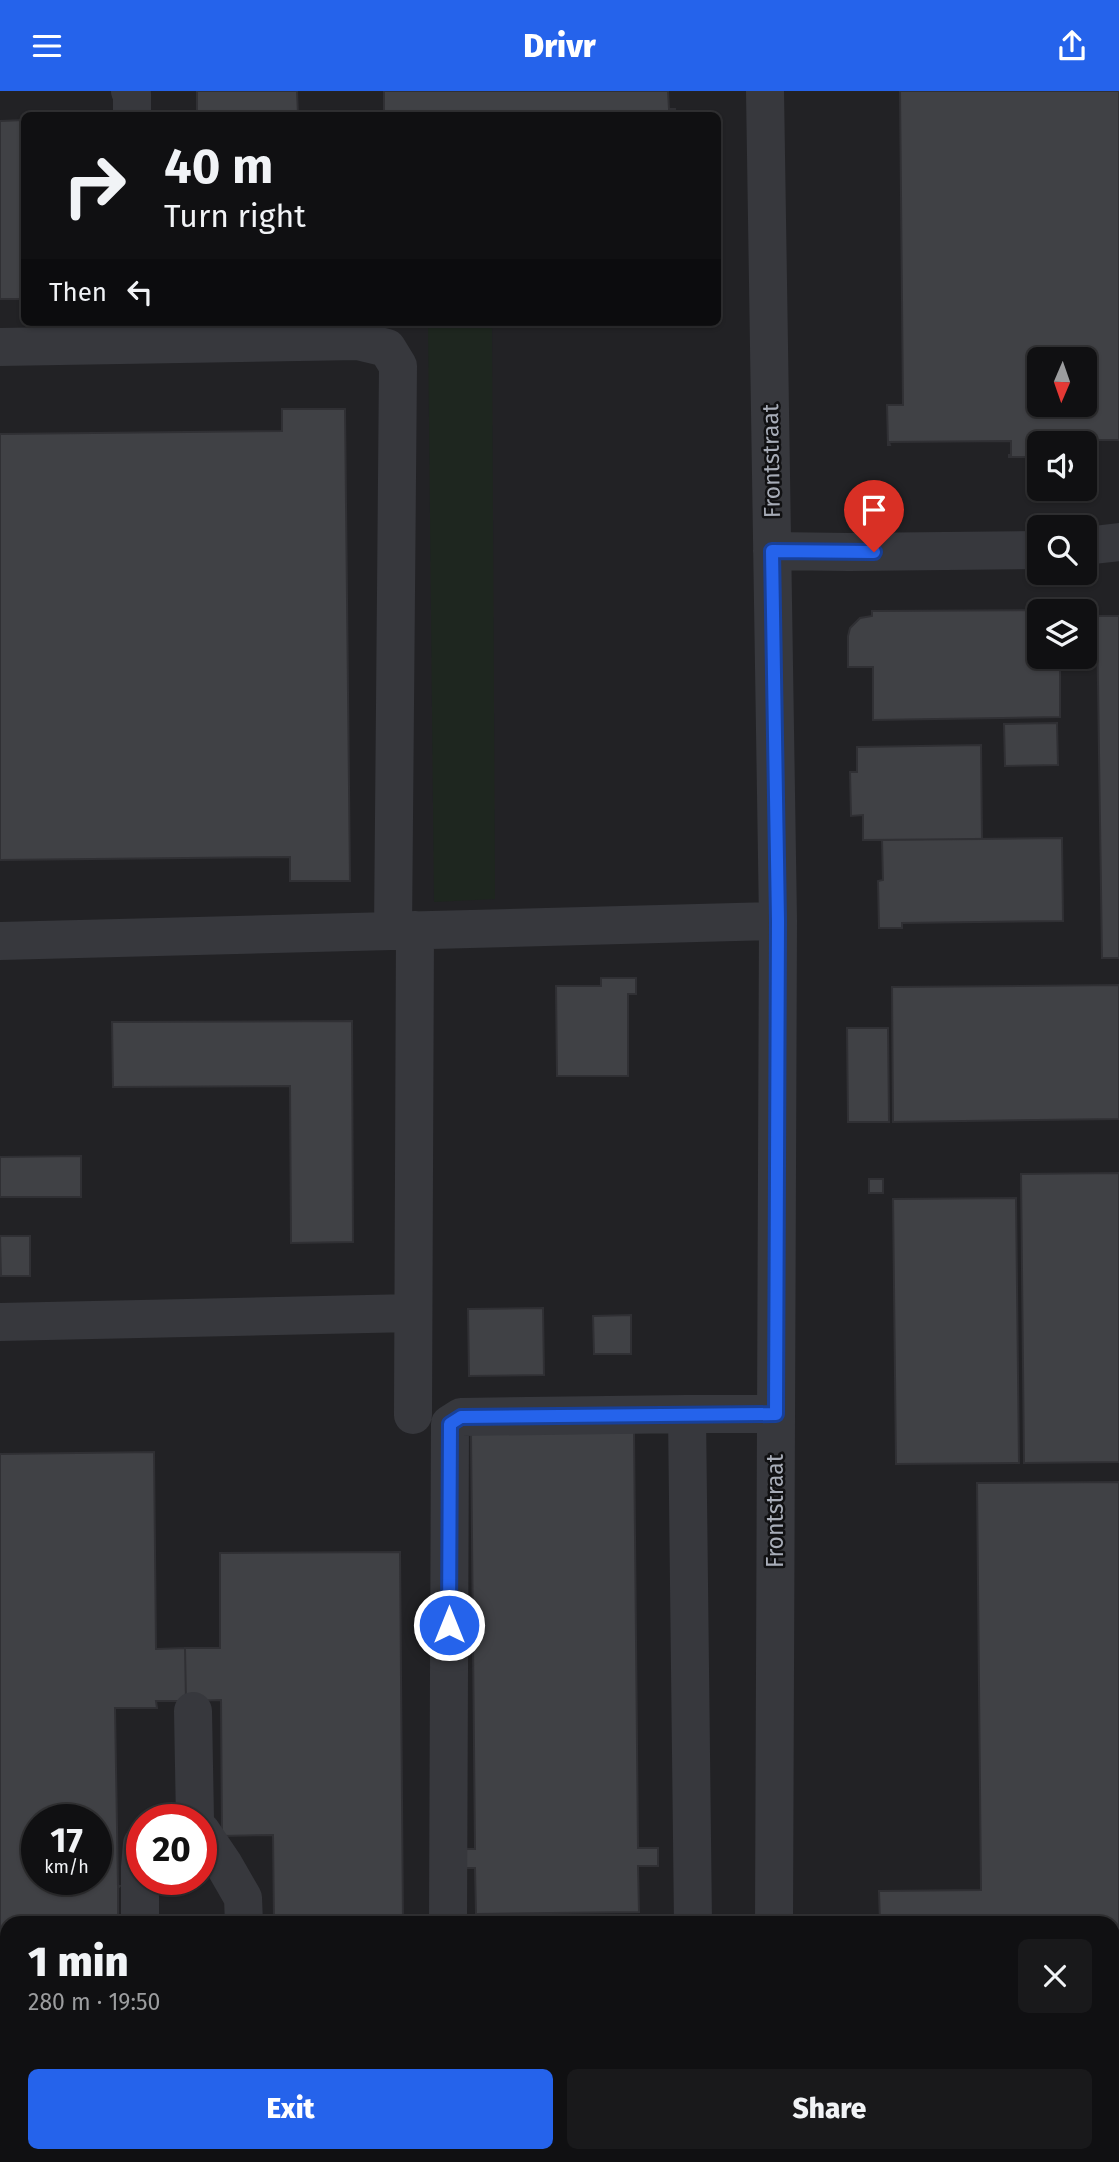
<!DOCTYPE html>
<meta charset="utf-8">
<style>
body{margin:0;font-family:"Fira Sans",sans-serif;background:#19191b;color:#f1f3f6;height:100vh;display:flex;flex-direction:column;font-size:26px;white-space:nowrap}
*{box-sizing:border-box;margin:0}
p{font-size:23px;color:#9c9d9f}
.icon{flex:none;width:38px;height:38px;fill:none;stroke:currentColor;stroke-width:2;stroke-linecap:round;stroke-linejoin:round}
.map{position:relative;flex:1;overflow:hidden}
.details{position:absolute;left:0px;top:1825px;width:1120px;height:247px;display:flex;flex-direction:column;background:#101012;border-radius:21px 21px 0 0;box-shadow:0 2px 5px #0004,0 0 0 2px #303032}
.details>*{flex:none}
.guide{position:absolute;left:21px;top:21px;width:700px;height:214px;border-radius:10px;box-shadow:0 2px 5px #0004,0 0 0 2px #303032;background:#101012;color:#f1f3f6;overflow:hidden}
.needle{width:46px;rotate:182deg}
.controls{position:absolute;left:1027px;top:256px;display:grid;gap:14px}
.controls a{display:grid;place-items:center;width:70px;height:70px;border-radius:10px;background:#101012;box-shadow:0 2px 5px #0004,0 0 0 2px #303032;font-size:35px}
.speed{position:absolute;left:21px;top:1713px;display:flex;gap:14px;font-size:35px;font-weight:700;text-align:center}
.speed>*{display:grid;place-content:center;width:91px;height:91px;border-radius:50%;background:#101012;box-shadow:0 2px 5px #0004,0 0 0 2px #303032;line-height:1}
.speed small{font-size:18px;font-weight:400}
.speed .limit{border:10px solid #d22;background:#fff;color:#111}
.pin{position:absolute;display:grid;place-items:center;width:60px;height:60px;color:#fff;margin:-72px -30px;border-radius:50% 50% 50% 0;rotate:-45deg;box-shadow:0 0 7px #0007}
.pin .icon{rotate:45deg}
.me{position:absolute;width:77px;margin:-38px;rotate:0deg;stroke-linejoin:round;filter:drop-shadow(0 0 5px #0008)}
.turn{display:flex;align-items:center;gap:24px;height:147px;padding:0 28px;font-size:32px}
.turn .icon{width:91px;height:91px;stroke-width:2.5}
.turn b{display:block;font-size:49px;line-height:60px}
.then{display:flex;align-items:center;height:66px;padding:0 28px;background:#0003;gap:14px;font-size:26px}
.round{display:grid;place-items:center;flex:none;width:74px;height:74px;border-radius:10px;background:#19191b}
.headline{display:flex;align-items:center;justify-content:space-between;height:119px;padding:0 28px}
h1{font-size:42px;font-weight:800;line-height:52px}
.action{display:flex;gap:14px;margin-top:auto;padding:14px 28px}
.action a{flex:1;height:80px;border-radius:10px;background:#2563eb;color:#fff;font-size:28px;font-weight:800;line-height:80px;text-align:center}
.action a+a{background:#19191b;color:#f1f3f6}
header{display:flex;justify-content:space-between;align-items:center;height:91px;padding:0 28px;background:#2563eb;color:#fff;font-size:32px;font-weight:800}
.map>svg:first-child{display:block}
.built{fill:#222225;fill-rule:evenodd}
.green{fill:#1e261f}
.building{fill:#404145;stroke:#303034;stroke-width:2;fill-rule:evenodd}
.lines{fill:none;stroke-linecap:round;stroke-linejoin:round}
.minor{stroke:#37383d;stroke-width:38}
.route-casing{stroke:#184099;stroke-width:18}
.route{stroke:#2563eb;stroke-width:12}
.labels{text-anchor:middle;stroke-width:5;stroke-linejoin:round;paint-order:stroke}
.street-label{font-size:23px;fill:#a8adb8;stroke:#111113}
</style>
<header><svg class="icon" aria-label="menu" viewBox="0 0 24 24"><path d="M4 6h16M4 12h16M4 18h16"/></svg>Drivr<svg class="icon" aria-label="share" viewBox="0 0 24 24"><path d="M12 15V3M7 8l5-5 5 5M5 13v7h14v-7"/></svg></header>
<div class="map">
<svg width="1119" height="2071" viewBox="0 0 1119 2071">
<rect width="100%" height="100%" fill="#161618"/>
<path class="built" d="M0,0H1119V2071H0ZM24,24H718V231H24ZM1040,268H1085V313H1040ZM1040,352H1085V397H1040ZM1040,436H1085V481H1040ZM1040,520H1085V565H1040ZM37,1729H96V1788H37ZM142,1729H201V1788H142ZM7,1832H1113V2065H7Z"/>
<path class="green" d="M428,231H492L495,808L434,811Z"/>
<path class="building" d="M197,0H297L298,24H197Z
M384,0H668L669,18H675V24H384Z
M900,0H1119V349H1059V352H1040V366H1009V364H1011V350L889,351L890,354H888L887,314H903ZM1040,268H1085V313H1040Z
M24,29V208H0V30Z
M282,318H345L350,790H290V766L0,769V343L282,340Z
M1059,519L1040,520V565H1060V626L873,629V576H848V545L850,537L860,527L872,525V520Z
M1097,525H1119V867H1102Z
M1057,632L1058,674L1005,675L1004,633Z
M981,654L982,748L863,749V724L851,725L850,681H857V656Z
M1062,747L1063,830L902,832V837H879L878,790L883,789L882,749Z
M601,887H636V903H628V985H557L556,895H601Z
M1119,894V1028L893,1031L892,896Z
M352,930L353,1151L291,1152L290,995L113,996L112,931Z
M847,937H888L889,1031H848Z
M81,1065V1106H0V1066Z
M1119,1082V1371L1024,1372L1021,1083Z
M869,1088H883V1102H869Z
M1016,1107L1019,1372L896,1373L893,1108Z
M0,1145H30V1185H1Z
M543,1217L544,1284L469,1285L468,1218Z
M631,1224V1263H594L593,1225Z
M634,1341L638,1757H658V1775H638L639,1821L476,1823L475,1777H456V1758H475L471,1343Z
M154,1361L156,1558L185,1557L186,1610H156L157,1617H115L118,1795H120L118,1797V1832H7V1925H0V1363ZM37,1729H96V1788H37Z
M1119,1391V1883H1113V1832H880L879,1800L981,1799L977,1392Z
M400,1461L403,1832H274L273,1744L222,1745L221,1609L186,1610L185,1557H220V1462Z"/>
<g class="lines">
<path class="minor" d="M130,0L132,3V24
M765,0L778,830L774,1832
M0,256L358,250L387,257L398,275L393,840
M1085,455L1119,451
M772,460L849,461L1040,459
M0,850L778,830
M0,1231L413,1222
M413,1324L415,839
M193,1620L195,1729
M201,1740L224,1774L243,1807L244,1832
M140,1832V1776L142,1753
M448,1832L450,1333L461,1326L687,1323
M693,1832L687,1323H776
M1113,1987L1119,1986
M0,2001H7
M1113,2060H1119
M771,2065L772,2071
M0,2067L240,2065"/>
</g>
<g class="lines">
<g class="route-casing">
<path id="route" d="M449,1534L450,1333L461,1326L776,1323L778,830L772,460L874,461"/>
</g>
<use href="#route" class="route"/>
</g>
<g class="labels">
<g class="street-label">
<text transform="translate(771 370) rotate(-91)" y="8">Frontstraat</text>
<text transform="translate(775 1420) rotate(-90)" y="8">Frontstraat</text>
</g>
</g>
</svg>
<div class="controls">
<a><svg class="needle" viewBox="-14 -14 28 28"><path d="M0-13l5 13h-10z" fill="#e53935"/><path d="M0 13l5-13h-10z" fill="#9c9d9f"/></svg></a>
<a><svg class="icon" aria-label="sound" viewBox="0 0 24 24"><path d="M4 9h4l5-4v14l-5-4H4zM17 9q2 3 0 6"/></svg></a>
<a><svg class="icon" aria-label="search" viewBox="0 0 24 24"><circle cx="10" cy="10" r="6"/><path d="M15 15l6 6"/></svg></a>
<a><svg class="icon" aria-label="layers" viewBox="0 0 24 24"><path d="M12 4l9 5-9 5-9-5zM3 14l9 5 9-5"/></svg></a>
</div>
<div class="speed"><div>17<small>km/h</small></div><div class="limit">20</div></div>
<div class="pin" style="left:874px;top:461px;background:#d93025"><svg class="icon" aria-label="arrive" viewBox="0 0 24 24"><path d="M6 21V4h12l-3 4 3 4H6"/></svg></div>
<svg class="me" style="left:449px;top:1534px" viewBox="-20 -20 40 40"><circle r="17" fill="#2563eb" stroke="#fff" stroke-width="3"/><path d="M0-11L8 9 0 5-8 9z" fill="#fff"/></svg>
<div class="guide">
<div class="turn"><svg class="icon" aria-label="right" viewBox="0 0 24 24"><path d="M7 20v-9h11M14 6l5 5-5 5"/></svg><div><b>40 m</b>Turn right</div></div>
<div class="then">Then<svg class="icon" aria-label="left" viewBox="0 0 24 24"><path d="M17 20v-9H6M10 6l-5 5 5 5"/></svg></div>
</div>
<section class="details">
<div class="headline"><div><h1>1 min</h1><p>280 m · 19:50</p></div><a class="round"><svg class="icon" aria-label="close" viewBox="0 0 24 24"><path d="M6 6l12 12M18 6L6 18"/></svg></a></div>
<div class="action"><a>Exit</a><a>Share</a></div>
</section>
</div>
